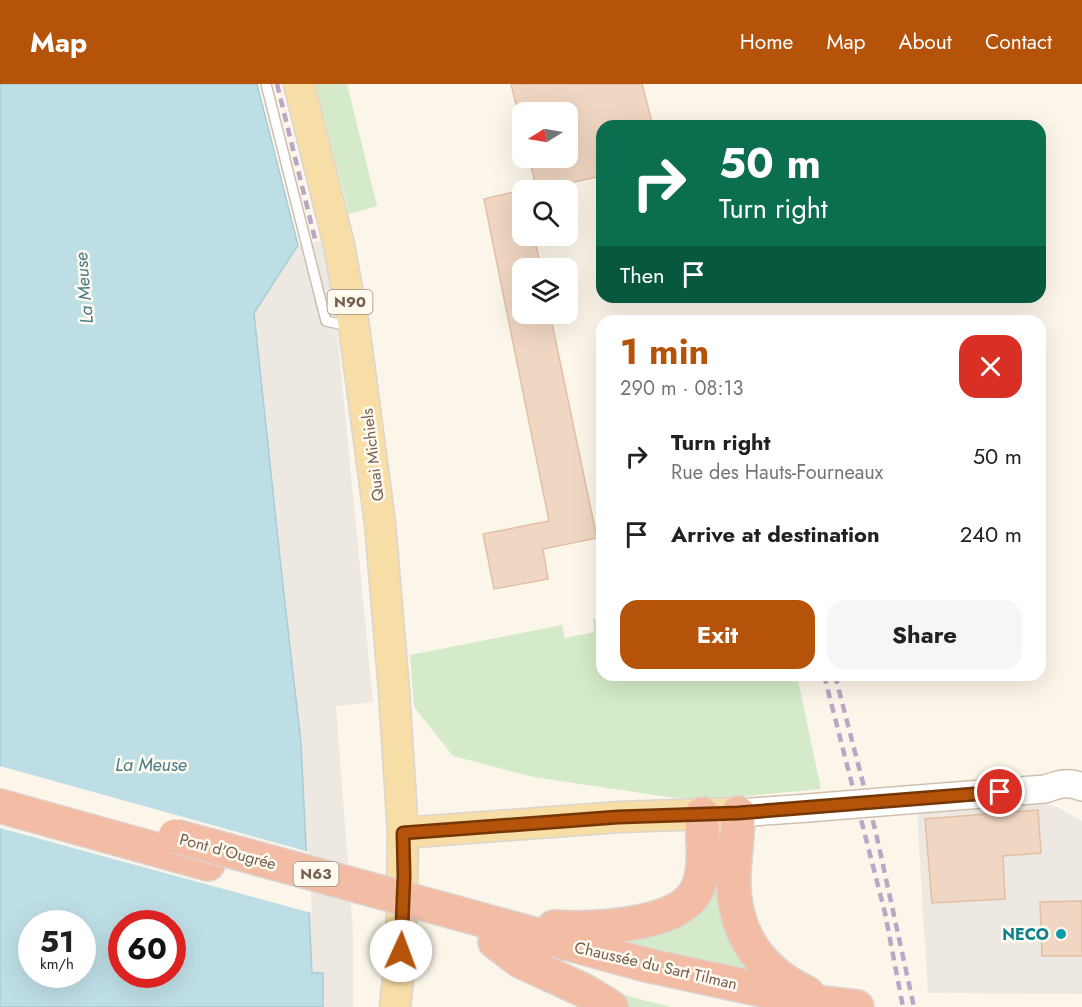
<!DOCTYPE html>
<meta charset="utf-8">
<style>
body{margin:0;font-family:Jost,sans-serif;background:#f6f6f6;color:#202124;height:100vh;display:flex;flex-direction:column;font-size:22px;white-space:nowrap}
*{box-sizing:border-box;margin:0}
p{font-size:20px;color:#757577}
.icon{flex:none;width:33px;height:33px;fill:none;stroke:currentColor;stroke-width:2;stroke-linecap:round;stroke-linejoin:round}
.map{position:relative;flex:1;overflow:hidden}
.sheet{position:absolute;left:596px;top:231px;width:450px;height:366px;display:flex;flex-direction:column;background:#fff;border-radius:18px;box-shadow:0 6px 24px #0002}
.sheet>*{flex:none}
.banner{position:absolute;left:596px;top:36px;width:450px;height:183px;border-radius:18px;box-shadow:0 6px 24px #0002;background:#0b6e4f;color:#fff;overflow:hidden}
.needle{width:39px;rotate:259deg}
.controls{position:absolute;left:512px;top:18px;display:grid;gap:12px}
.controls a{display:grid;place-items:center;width:66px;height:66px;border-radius:12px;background:#fff;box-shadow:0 6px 24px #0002;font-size:30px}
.speed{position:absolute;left:18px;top:826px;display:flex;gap:12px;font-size:30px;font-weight:700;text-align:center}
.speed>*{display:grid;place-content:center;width:78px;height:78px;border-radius:50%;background:#fff;box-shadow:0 6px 24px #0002;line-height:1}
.speed small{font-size:15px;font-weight:400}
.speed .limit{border:9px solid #d22;background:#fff;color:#111}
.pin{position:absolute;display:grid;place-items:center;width:51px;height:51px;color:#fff;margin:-26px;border:3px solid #fff;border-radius:50%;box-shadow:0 2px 6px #0007}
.me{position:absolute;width:66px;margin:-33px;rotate:2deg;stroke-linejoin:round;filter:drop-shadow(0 0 4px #0008)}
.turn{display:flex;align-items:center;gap:21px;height:126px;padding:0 24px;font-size:27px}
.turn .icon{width:78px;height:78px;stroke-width:2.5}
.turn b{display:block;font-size:42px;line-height:51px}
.then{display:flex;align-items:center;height:57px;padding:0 24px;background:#0003;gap:12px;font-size:22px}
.round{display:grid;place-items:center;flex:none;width:63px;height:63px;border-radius:18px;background:#f6f6f6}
.headline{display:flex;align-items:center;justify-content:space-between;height:102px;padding:0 24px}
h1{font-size:36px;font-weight:700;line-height:45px;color:#b45309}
.primary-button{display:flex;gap:12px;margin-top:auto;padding:12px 24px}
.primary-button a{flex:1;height:69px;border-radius:18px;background:#b45309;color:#fff;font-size:24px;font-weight:700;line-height:69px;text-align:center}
.primary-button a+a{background:#f6f6f6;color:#202124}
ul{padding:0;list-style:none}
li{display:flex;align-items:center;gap:18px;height:78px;padding:0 24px}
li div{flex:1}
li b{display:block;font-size:22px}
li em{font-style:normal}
header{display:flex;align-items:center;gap:36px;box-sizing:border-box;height:84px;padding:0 30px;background:#b45309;color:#fff}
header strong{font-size:28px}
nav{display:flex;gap:33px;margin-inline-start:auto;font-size:21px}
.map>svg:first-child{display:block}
.industrial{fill:#ede8e2}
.green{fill:#d4eac8}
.water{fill:#bedee5;stroke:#a5cdd7;stroke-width:1.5;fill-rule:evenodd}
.pier{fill:#fcf6ea}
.building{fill:#f0d7c3;stroke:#e2bfa3;stroke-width:1.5}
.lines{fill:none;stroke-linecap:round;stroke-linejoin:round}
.lane-casing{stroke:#cebeb0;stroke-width:12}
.secondary-casing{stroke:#d0bfad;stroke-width:30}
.primary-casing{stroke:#dbd5d1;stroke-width:33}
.highway-casing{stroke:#dbd5d1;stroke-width:36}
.lane{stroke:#fff;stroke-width:9}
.secondary{stroke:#fff;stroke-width:27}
.primary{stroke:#f7dda6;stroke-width:30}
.highway{stroke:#f3bca4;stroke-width:33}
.rail{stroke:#baa7c6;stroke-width:4.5;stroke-dasharray:9 6;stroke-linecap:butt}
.secondary-bridge-casing{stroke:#d0bfad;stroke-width:30;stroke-linecap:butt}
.highway-bridge-casing{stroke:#dbd5d1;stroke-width:36;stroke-linecap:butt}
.secondary-bridge{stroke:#fff;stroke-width:27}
.highway-bridge{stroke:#f3bca4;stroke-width:33}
.route-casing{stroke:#753606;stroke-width:15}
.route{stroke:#b45309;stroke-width:10}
.culture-dot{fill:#0f9aa8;stroke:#fefaf0;stroke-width:2}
.labels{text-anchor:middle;stroke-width:5;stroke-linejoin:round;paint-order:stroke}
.shield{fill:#fefaf0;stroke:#9f8d7f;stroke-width:1.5}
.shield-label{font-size:15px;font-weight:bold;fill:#765e4e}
.street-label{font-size:16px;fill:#765e4e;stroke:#fefaf0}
.culture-label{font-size:16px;font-weight:bold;fill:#0d838f;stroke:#fefaf0;text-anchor:end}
.water-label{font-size:18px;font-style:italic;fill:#487a88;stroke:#fefaf0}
</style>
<header>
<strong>Map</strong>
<nav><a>Home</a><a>Map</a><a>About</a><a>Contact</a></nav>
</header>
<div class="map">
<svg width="1082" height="923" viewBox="0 0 1082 923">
<rect width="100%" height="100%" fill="#fcf6ea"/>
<path class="industrial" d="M324,156L332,194L373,618L336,622L353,847V923H323V889H312L301,659L282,493L254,229L298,161Z
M1037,718L1057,723L1082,737V910L928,909L917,728Z"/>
<path class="green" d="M316,0H347L377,122L349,130Z
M601,534L602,591H797L821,705L695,717L533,693L453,672L414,623L410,571L562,541L565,554L594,548L593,535Z
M718,753L756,890L685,874L610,854L656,841Z
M612,908L671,923H620Z"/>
<path class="water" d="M0,0H257L298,161L254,229L282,493L301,659L312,889H323V923H0ZM32,840H82V891H32ZM122,840H172V891H122Z"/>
<path class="pier" d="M0,682L309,768L312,829L0,744Z"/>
<path class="building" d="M511,0H642L653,42H602V92L537,106L529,74H567V28H518Z
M522,106V152H534L541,184H522V230H550L597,454L543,465L548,495L494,505L483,450L549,437L484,115Z
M1038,726L1041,769L1003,772L1005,815L932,819L925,735Z
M1082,817V872H1042L1040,818Z"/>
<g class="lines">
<g class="lane-casing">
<path id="lane" d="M266,0L326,237L349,242"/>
</g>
<g class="secondary-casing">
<path id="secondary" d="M906,716L1045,705C1059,700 1068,697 1082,703
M738,729L808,724"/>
</g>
<g class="primary-casing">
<path id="primary" d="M299,0L339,161L354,243L380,439L394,607L403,749L401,867L395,923
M403,749L619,733L738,729"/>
</g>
<g class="highway-casing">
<path id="highway" d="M0,722L208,780
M738,729C738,749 735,769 734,789C731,844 757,886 807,909
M457,829L646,881L823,919L857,923
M554,843C589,845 674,843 695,809C708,788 702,754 702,730
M495,858L520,877L583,906L611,923"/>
</g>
<use href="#lane" class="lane"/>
<use href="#secondary" class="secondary"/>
<use href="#primary" class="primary"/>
<use href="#highway" class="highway"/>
<path class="rail" d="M277,0L315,155
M824,591L885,829L903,923
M835,591L876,749L914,923"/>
<g class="secondary-bridge-casing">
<path id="secondary-bridge" d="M808,724L906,716"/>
</g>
<g class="highway-bridge-casing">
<path id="highway-bridge" d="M175,752L457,829"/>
</g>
<use href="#secondary-bridge" class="secondary-bridge"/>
<use href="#highway-bridge" class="highway-bridge"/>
</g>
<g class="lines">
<g class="route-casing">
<path id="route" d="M401,867L404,792L403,749L618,733L738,729L1000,708"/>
</g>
<use href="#route" class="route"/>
</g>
<circle class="culture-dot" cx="1061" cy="850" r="6"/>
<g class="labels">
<g class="shield">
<rect x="327.5" y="206" width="45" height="24" rx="4.5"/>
<rect x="293.5" y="778" width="45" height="24" rx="4.5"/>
</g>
<g class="shield-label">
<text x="350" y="223">N90</text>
<text x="316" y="795">N63</text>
</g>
<g class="street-label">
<text transform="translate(372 371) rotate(-97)" y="6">Quai Michiels</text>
<text transform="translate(228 767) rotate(15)" y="6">Pont d'Ougrée</text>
<text transform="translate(656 881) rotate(13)" y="6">Chaussée du Sart Tilman</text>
</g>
<g class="culture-label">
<text x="1049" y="856">NECO</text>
</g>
<g class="water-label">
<text transform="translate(84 204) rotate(-95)" y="6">La Meuse</text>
<text x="151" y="687">La Meuse</text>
</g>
</g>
</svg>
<div class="controls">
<a><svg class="needle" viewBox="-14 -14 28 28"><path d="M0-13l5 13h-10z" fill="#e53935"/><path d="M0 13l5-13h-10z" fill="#757577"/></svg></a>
<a><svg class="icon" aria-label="search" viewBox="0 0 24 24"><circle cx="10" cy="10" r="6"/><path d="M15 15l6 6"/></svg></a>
<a><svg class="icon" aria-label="layers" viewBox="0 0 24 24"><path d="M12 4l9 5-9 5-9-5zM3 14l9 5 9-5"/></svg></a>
</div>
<div class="speed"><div>51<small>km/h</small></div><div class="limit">60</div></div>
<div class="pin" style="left:1000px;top:708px;background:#d93025"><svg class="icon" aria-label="arrive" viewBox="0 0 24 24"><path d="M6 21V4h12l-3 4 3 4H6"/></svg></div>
<svg class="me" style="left:401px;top:867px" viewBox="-20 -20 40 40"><circle r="19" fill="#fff"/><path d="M0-13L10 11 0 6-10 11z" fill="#b45309"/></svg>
<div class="banner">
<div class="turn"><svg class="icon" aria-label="right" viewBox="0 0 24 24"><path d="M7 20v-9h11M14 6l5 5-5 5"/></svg><div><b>50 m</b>Turn right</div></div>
<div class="then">Then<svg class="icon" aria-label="arrive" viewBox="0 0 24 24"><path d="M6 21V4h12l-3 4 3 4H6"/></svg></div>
</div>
<section class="sheet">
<div class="headline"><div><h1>1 min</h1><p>290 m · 08:13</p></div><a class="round" style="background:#d93025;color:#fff"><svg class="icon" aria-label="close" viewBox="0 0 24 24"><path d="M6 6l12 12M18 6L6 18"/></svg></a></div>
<ul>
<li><svg class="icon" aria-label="right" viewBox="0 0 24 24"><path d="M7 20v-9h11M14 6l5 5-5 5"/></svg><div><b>Turn right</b><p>Rue des Hauts-Fourneaux</p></div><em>50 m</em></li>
<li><svg class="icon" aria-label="arrive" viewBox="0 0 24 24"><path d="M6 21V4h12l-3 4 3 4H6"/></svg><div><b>Arrive at destination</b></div><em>240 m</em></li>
</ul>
<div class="primary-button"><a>Exit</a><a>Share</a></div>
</section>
</div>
